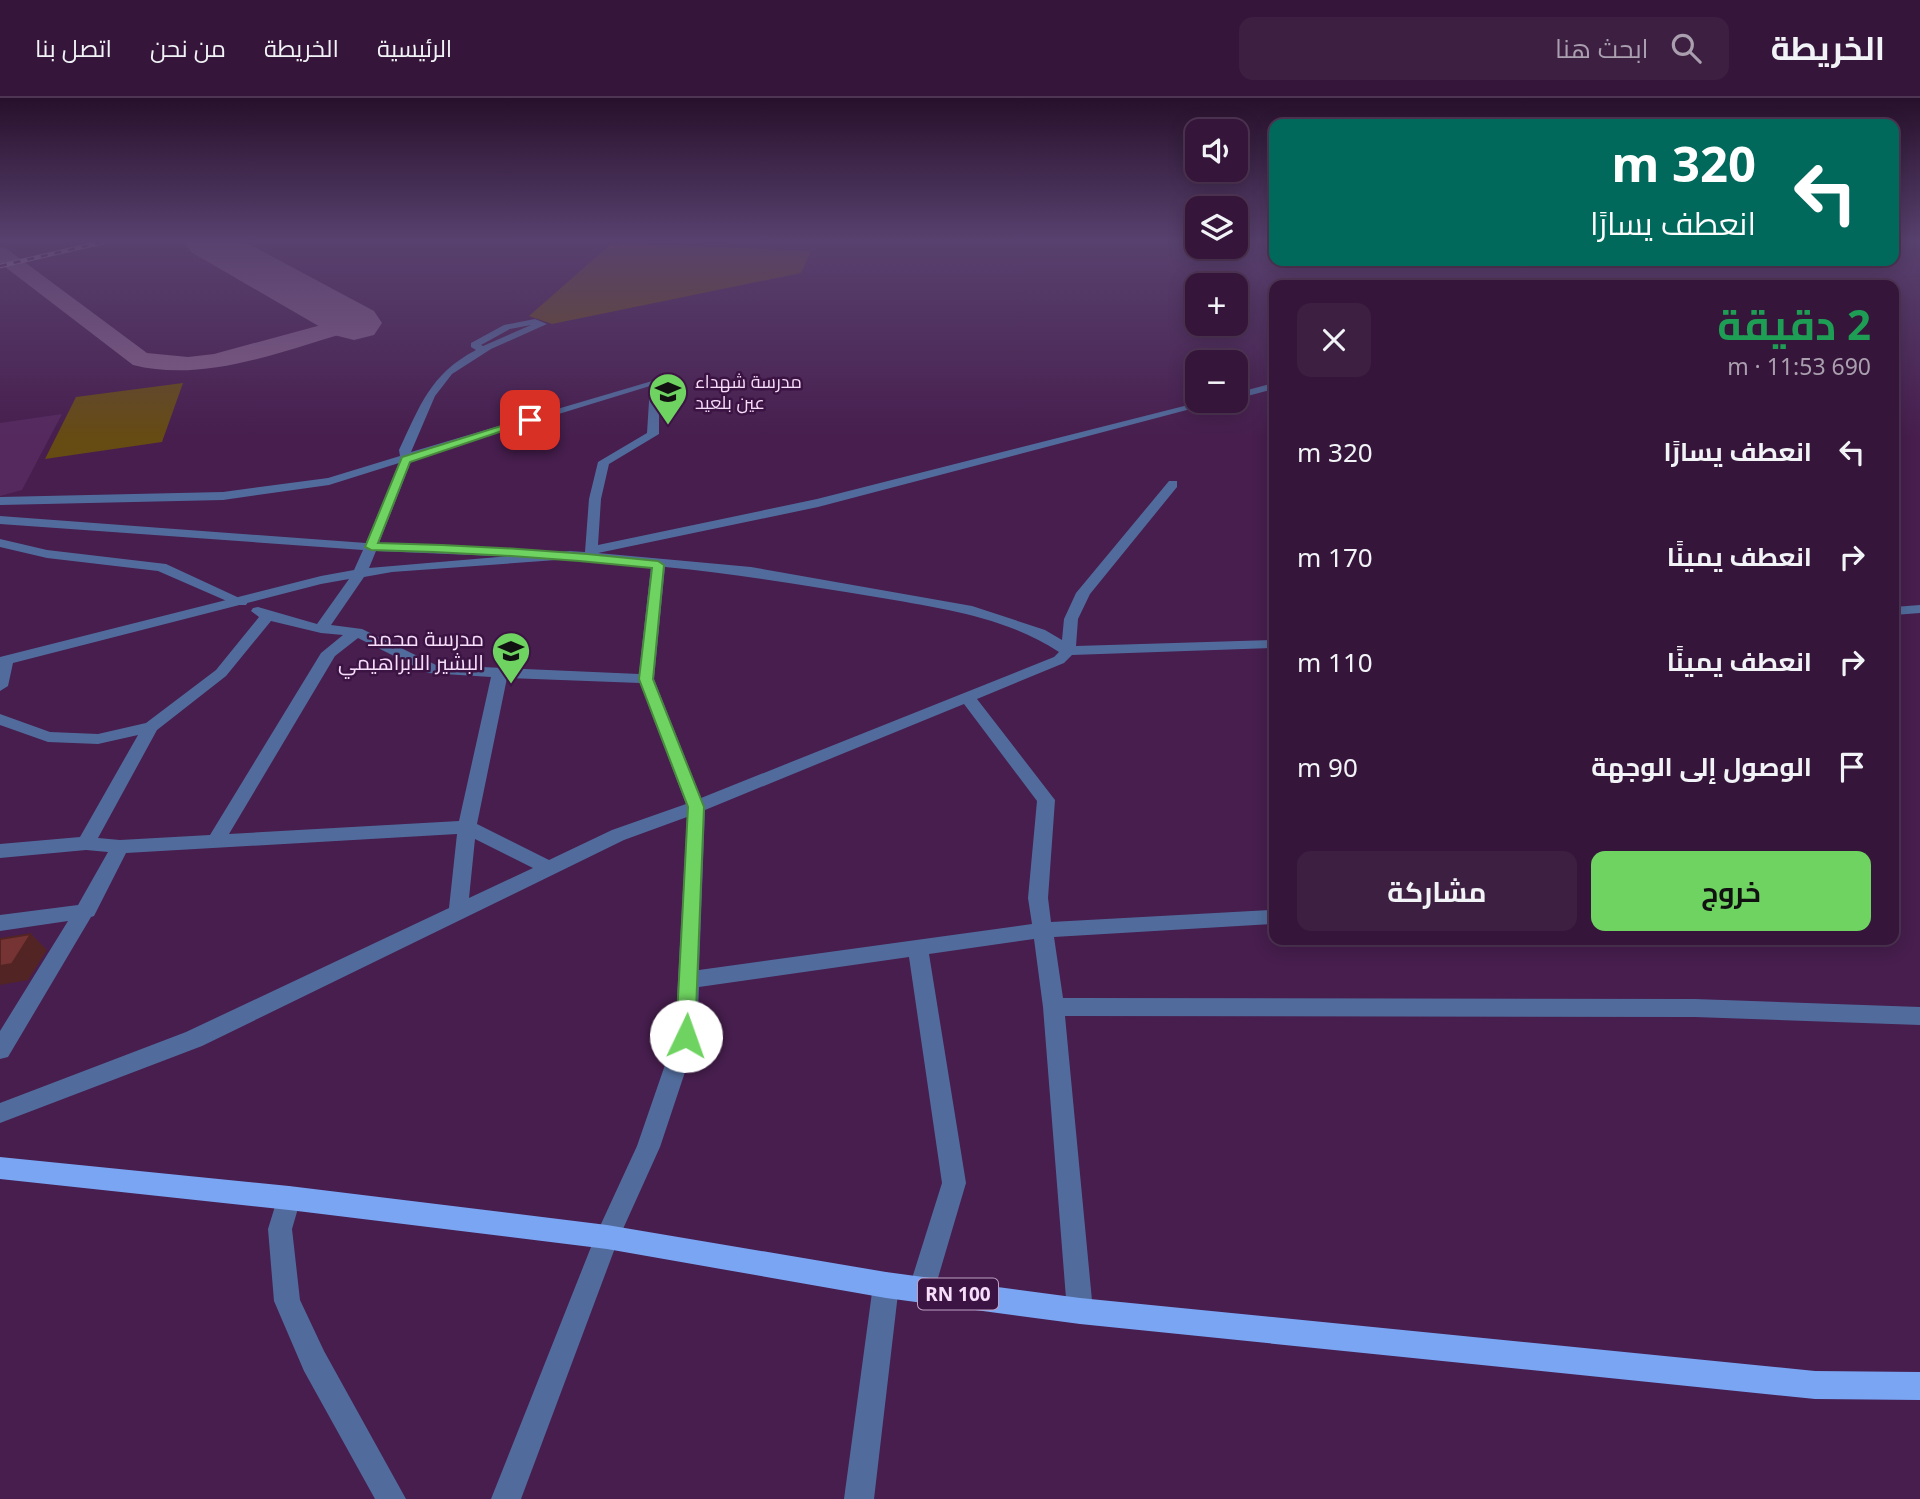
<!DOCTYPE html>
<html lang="ar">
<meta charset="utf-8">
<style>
body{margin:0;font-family:"Noto Sans",Cairo,sans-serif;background:#3d1f42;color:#f1f3f6;direction:rtl;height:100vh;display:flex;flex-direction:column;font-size:26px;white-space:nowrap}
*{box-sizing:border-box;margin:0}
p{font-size:23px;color:#aa9faf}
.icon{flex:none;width:38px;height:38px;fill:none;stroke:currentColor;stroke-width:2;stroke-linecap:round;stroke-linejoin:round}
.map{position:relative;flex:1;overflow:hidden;direction:ltr}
.side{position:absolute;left:1269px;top:182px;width:630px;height:665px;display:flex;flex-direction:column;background:#35163a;border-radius:14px;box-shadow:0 4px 18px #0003,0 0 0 2px #4f3554;direction:rtl}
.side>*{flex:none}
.hud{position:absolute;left:1269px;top:21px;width:630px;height:147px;border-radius:14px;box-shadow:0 4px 18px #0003,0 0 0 2px #4f3554;direction:rtl;background:#00695c;color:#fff;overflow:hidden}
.buttons{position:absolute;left:1185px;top:21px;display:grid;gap:14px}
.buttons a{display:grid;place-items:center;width:63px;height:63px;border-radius:14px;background:#35163a;box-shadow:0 4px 18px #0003,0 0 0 2px #4f3554;font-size:35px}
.pin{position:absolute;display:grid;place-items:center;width:60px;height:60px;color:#fff;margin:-30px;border-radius:14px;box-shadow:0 4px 10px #0006}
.me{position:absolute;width:77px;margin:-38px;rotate:3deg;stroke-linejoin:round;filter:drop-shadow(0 0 5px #0008)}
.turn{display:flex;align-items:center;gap:24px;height:147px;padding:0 28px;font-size:32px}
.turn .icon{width:91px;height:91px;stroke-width:2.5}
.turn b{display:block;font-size:49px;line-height:60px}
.round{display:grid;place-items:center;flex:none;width:74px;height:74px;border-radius:14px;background:#3d1f42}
.head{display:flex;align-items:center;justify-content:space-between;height:119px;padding:0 28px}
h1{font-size:42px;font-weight:700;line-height:52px;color:#1e9e55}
.cta{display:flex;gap:14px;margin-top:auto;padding:14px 28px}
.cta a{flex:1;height:80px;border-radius:14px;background:#6ed360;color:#111;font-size:28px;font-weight:700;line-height:80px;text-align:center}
.cta a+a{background:#3d1f42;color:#f1f3f6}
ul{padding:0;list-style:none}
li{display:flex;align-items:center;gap:21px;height:105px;padding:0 28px}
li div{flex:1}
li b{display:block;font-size:26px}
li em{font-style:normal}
header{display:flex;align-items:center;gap:42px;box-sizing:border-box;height:98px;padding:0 35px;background:#35163a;border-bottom:2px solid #4f3554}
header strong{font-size:33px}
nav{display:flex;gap:38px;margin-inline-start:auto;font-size:24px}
.search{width:490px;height:63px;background:#3d1f42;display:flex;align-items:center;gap:18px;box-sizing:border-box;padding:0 24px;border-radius:14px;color:#aa9faf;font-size:26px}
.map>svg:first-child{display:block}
.built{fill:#55295e}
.green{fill:#664b13}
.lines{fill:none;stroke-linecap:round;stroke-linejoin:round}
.taxiway{fill:#825f88;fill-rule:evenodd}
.runway{fill:#825f88;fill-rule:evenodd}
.minor{fill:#516c9c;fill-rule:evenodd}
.tertiary{fill:#516c9c;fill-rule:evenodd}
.primary{fill:#79a5f3;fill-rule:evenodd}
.rail-casing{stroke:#bea0c3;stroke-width:4.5}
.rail{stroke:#3c1443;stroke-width:2.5;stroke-dasharray:7;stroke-linecap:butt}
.shaded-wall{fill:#532424}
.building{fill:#763334;stroke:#532424;stroke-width:2}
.route{fill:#6ed360;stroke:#48893e;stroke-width:2}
.labels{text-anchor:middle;stroke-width:5;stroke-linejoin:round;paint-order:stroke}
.far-poi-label{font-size:18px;fill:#f6ddfa;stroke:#3c1443;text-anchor:start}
.shield{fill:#3c1443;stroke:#bea1c3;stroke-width:2}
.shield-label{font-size:19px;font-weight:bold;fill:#f6ddfa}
.poi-label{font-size:21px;fill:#f6ddfa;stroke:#3c1443;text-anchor:end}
</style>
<header>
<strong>الخريطة</strong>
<div class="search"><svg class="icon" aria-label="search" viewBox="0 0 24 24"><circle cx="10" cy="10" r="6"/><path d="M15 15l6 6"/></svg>ابحث هنا</div>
<nav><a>الرئيسية</a><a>الخريطة</a><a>من نحن</a><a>اتصل بنا</a></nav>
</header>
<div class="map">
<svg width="1920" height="1401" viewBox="0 0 1920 1401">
<rect width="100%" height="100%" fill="#471e4e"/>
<path class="built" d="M62,316L22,392L0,398V325Z"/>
<path class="green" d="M612,145L811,153L801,175L552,226L529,218Z
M183,285L162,344L45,361L76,299Z"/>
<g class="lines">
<path class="taxiway" d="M0,149L7,151L147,255L188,259L214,256L354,218L362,220L365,225L362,230C290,250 207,286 133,267L0,165Z"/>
<path class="runway" d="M184,144H245L374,213L382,225L374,237L354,242L334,237L191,154Z"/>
<path class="minor" d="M535,221L547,226L491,251L452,276L435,298L411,354L659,281V336L609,366L601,401L598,447L817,401L1204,303H1221L818,409L598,455L751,469L972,508L1045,532L1062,542L1064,521L1076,495L1169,383H1177V389L1090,496L1078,521L1076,548L1274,542V550L1072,557L1064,565L977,601L1055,702L1048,800L1051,824L1270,812L1274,814V826L1054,839L1063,900L1695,901L1920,909V927L1695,919L1065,918L1093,1213L1089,1222L1080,1226L1071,1222L1067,1213L1043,909L1034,841L929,856L966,1085L935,1190L931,1199L922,1203L913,1199L909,1190L942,1085L909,859L699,889L697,938L660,1049L618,1142L521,1401H491L595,1139L637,1048L675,938L687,719L624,742L202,948L0,1025V1005L186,934L449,810L457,736L126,755L94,818L91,819L8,959L0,961V933L68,823L0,833V817L78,807L108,754L86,752L0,760V746L80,739L138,637L98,646L48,644L0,627V616L50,634L98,636L146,625L216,572L259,519L251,513L253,510L258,509L317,526L349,481L321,486L13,565L8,588L0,593V559L321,478L354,472L363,452L0,426V418L366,445L399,365L329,387L223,402L0,407V399L223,394L328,380L400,358L399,352C420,308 430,276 476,252L471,249V245L504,227ZM531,227L483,248L481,247L510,231ZM650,288L647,335L598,364L589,401L585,454L570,453L369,470L376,453L495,458L502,454L495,450L379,445L412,361ZM570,461L651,468L639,576L436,567L362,531L331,527L364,479L392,474ZM665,469C736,476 805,487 876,499C939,510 1004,518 1059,554L1054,559L701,700L654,581ZM271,523L321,535L343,537L321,555L210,737L120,742L98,740L157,632L226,578ZM358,540L428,575L491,579L459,723L229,736L335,558ZM507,580L640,585L686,706L612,732L549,762L477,726ZM964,606L1037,703L1028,800L1032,826L699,872L705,712ZM475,741L533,770L469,800Z
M1274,285V291L1236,301V295Z
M1920,507V515L1894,517V509Z
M289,1088L298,1092L301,1100L292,1131L300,1202L324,1253L406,1401H375L304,1273L274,1203L268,1131L280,1092Z
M886,1174L895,1178L899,1187L874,1401H844L873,1187L877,1178Z"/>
<path class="tertiary" d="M0,441L47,452L166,466L248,504L246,507H236L158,473L47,460L0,449Z"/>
<path class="primary" d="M0,1059L289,1088L607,1127L886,1174L1080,1200L1815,1273L1920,1274V1302L1815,1301L1080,1226L886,1200L607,1151L289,1112L0,1081Z"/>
<g class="rail-casing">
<path id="rail" d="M0,168L103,144"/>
</g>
<use href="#rail" class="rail"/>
</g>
<path class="shaded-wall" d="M31,836L47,852L28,882L0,887V868Z"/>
<path class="building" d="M31,836L12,866L0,868V841Z"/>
<linearGradient id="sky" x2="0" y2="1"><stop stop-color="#27102b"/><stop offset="0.42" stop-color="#58416e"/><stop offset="1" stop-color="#58416e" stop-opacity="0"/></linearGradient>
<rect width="1920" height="340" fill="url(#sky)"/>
<path class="route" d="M527,320L535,322L410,364L378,445C472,447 565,453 658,463L664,467L653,581L704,709L695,938L693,944L686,946L679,944L676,938L688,709L639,581L652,470C558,460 465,454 371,452L365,449L402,359Z"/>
<defs>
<g id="school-pin" transform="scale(2.0125)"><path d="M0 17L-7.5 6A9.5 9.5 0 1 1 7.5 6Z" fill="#6ed360" stroke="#3c1443"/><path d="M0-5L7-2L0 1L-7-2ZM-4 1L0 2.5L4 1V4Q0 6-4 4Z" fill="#111"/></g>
</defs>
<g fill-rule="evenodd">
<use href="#school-pin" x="668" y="294"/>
<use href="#school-pin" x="511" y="553"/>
</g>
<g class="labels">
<g class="far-poi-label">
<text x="695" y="290">مدرسة شهداء<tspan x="695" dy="21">عين بلعيد</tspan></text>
</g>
<rect class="shield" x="918" y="1180.5" width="80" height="31" rx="5"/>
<g class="shield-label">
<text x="958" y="1203">RN 100</text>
</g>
<g class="poi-label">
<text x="484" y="548">مدرسة محمد<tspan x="484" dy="24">البشير الابراهيمي</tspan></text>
</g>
</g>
</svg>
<div class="buttons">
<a><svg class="icon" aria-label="sound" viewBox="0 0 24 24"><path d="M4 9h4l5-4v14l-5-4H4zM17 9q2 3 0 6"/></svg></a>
<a><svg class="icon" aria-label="layers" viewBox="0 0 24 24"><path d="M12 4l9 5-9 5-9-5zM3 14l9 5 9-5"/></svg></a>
<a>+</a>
<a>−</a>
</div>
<div class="pin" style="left:530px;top:322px;background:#d93025"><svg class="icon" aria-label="arrive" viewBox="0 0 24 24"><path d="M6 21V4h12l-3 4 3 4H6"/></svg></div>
<svg class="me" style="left:686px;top:938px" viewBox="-20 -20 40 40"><circle r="19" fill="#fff"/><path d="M0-13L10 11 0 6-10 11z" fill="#6ed360"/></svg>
<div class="hud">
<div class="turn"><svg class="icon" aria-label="left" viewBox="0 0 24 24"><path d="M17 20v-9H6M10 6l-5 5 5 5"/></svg><div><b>320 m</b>انعطف يسارًا</div></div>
</div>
<section class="side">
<div class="head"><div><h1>2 دقيقة</h1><p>690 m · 11:53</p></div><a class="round"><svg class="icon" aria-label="close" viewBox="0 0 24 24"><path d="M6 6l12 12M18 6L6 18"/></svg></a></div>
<ul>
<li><svg class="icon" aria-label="left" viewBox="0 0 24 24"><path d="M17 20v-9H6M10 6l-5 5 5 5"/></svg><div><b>انعطف يسارًا</b></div><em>320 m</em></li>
<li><svg class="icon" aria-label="right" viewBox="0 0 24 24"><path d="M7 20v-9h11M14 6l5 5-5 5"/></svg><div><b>انعطف يمينًا</b></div><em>170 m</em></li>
<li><svg class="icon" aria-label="right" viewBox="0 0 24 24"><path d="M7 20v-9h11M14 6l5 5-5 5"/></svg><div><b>انعطف يمينًا</b></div><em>110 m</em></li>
<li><svg class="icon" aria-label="arrive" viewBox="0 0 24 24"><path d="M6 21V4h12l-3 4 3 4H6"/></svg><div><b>الوصول إلى الوجهة</b></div><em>90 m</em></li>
</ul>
<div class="cta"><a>خروج</a><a>مشاركة</a></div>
</section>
</div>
